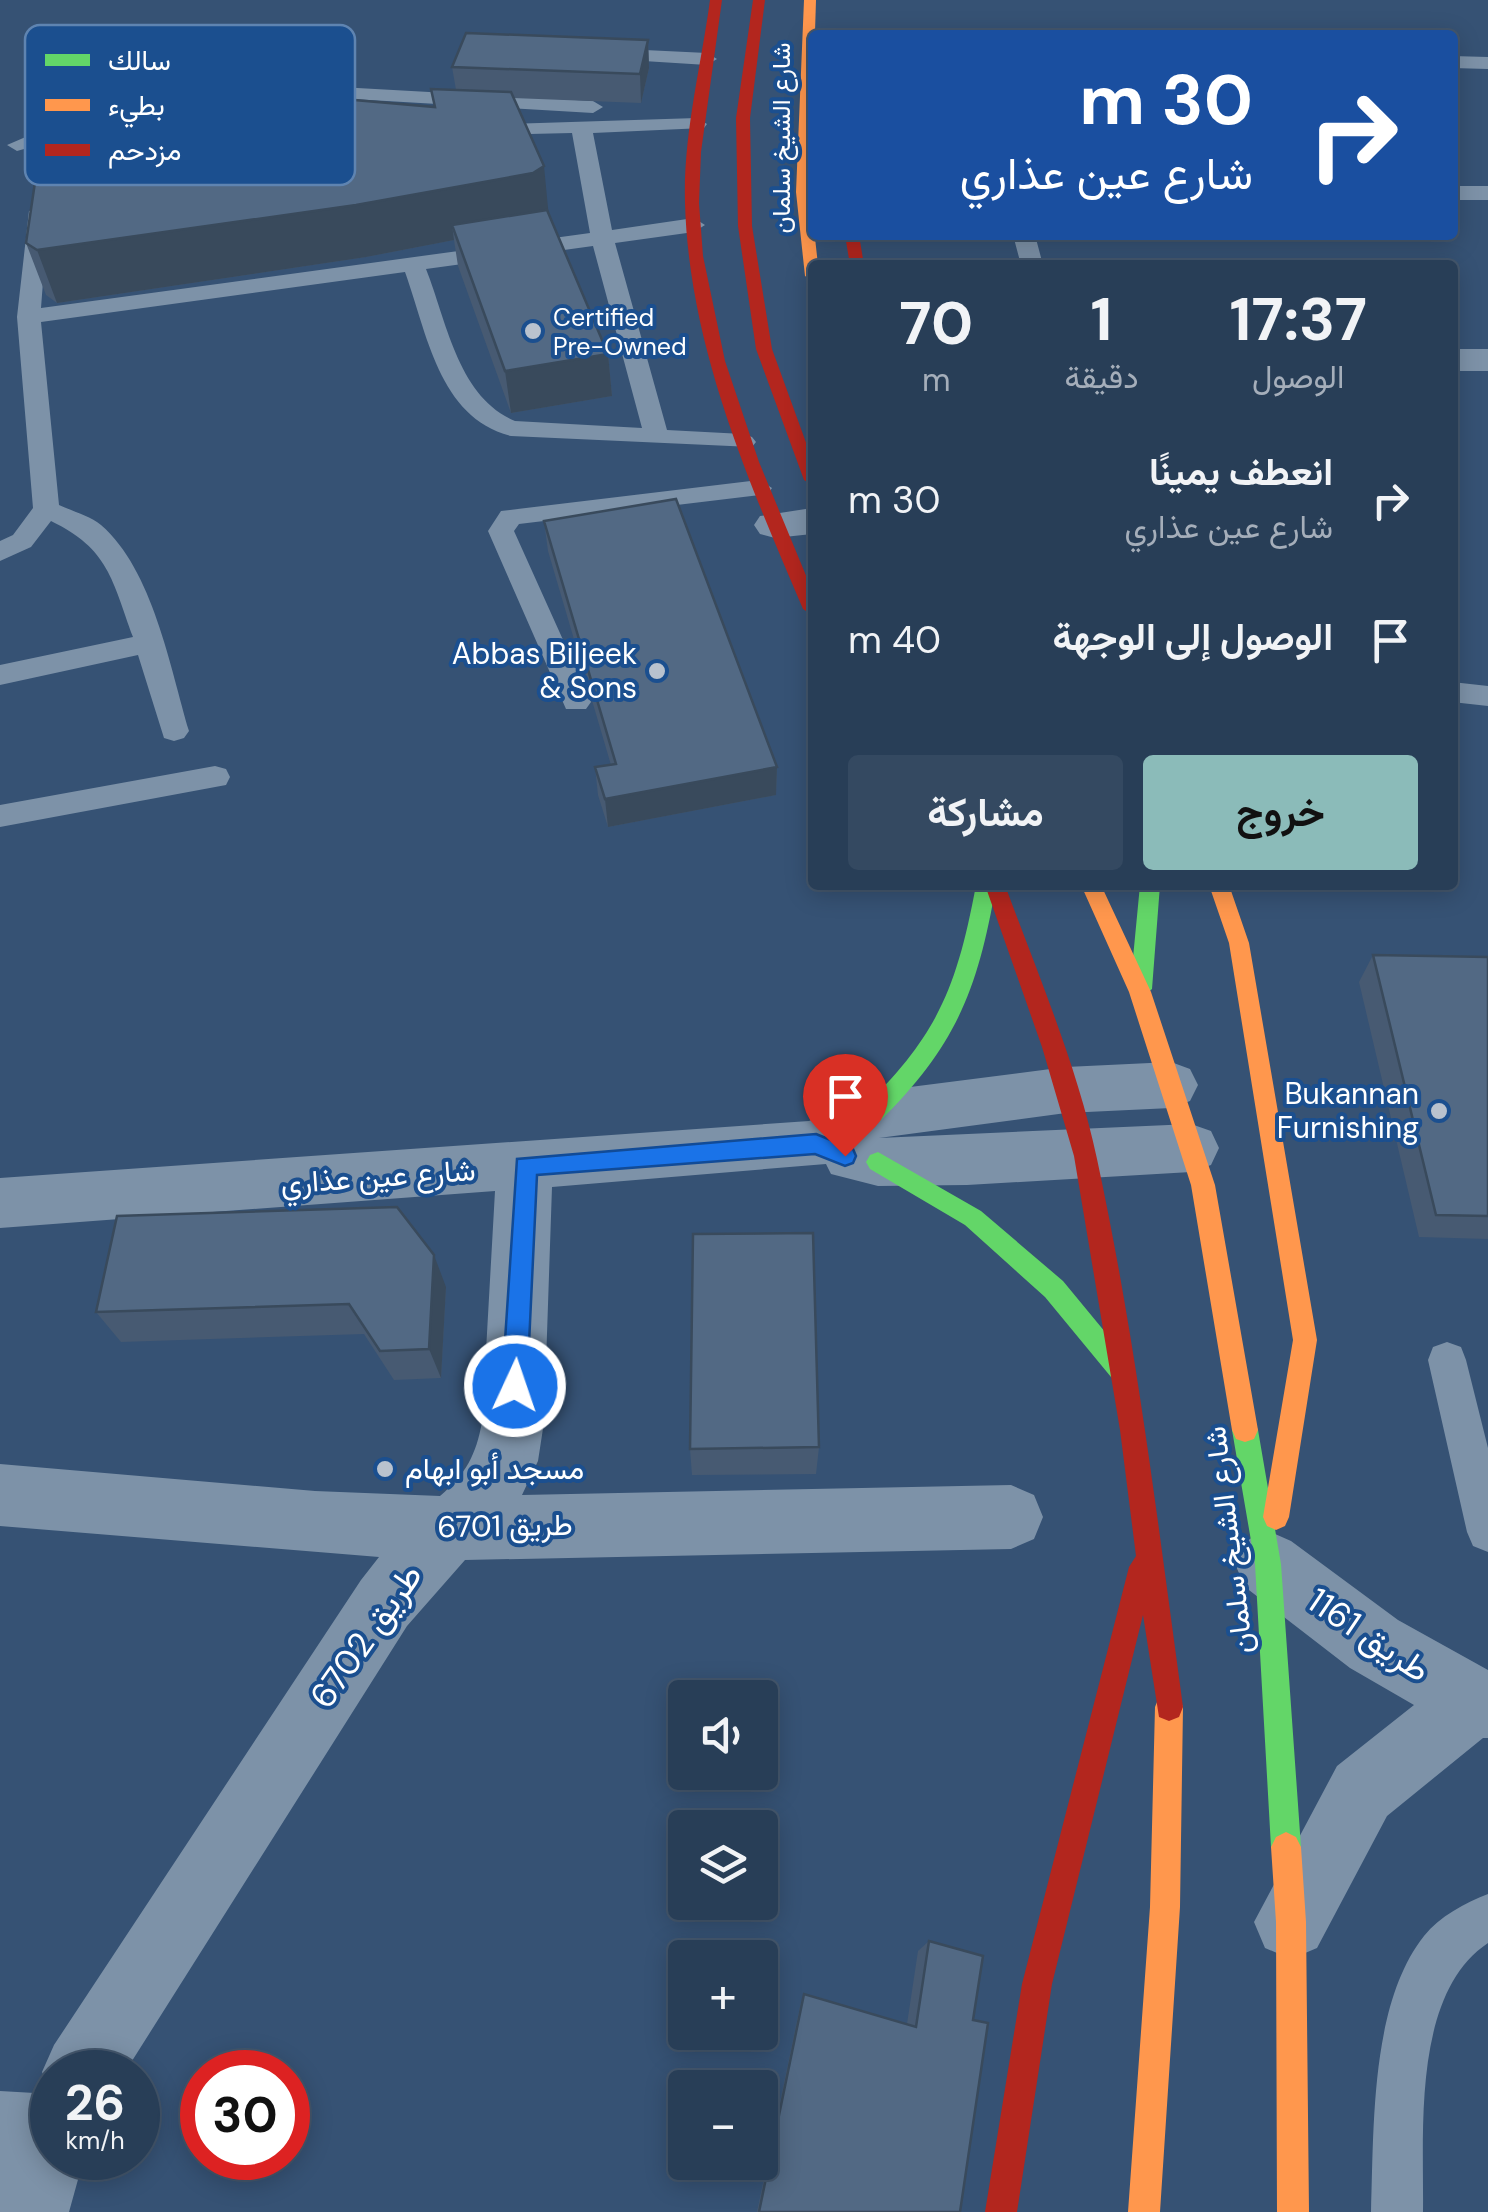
<!DOCTYPE html>
<html lang="ar">
<meta charset="utf-8">
<style>
body{margin:0;font-family:"DM Sans",Vazirmatn,sans-serif;background:#344961;color:#f1f3f6;direction:rtl;height:100vh;display:flex;flex-direction:column;font-size:38px;white-space:nowrap}
*{box-sizing:border-box;margin:0}
p{font-size:32px;color:#a5aeba}
.icon{flex:none;width:55px;height:55px;fill:none;stroke:currentColor;stroke-width:2;stroke-linecap:round;stroke-linejoin:round}
.map{position:relative;flex:1;overflow:hidden;direction:ltr}
.side{position:absolute;left:808px;top:260px;width:650px;height:630px;display:flex;flex-direction:column;background:#283e57;border-radius:10px;box-shadow:0 5px 25px #0003,0 0 0 2px #44576d;direction:rtl}
.side>*{flex:none}
.top-card{position:absolute;left:808px;top:30px;width:650px;height:210px;border-radius:10px;box-shadow:0 5px 25px #0003,0 0 0 2px #44576d;direction:rtl;background:#1a4fa0;color:#fff;overflow:hidden}
.controls{position:absolute;left:668px;top:1680px;display:grid;gap:20px}
.controls a{display:grid;place-items:center;width:110px;height:110px;border-radius:10px;background:#283e57;box-shadow:0 5px 25px #0003,0 0 0 2px #44576d;font-size:50px}
.speed{position:absolute;left:30px;top:2050px;display:flex;gap:20px;font-size:50px;font-weight:700;text-align:center}
.speed>*{display:grid;place-content:center;width:130px;height:130px;border-radius:50%;background:#283e57;box-shadow:0 5px 25px #0003,0 0 0 2px #44576d;line-height:1}
.speed small{font-size:25px;font-weight:400}
.speed .limit{border:15px solid #d22;background:#fff;color:#111}
.pin{position:absolute;display:grid;place-items:center;width:85px;height:85px;color:#fff;margin:-102px -42px;border-radius:50% 50% 50% 0;rotate:-45deg;box-shadow:0 0 10px #0007}
.pin .icon{rotate:45deg}
.me{position:absolute;width:110px;margin:-55px;rotate:3deg;stroke-linejoin:round;filter:drop-shadow(0 0 8px #0008)}
.turn{display:flex;align-items:center;gap:35px;height:210px;padding:0 40px;font-size:45px}
.turn .icon{width:130px;height:130px;stroke-width:2.5}
.turn b{display:block;font-size:70px;line-height:85px}
.eta{display:flex;justify-content:space-evenly;align-items:center;height:170px;text-align:center}
.eta b{font-size:60px;font-weight:700;line-height:70px}
.primary-button{display:flex;gap:20px;margin-top:auto;padding:20px 40px}
.primary-button a{flex:1;height:115px;border-radius:10px;background:#8bbbb9;color:#111;font-size:40px;font-weight:700;line-height:115px;text-align:center}
.primary-button a+a{background:#344961;color:#f1f3f6}
ul{padding:0;list-style:none}
li{display:flex;align-items:center;gap:30px;height:140px;padding:0 40px}
li div{flex:1}
li b{display:block;font-size:38px}
li em{font-style:normal}
.map>svg:first-child{display:block}
.lines{fill:none;stroke-linecap:round;stroke-linejoin:round}
.lane{fill:#7d92a8;fill-rule:evenodd}
.street{fill:#7d92a8;fill-rule:evenodd}
.fast{fill:#63d668;fill-rule:evenodd}
.slow{fill:#ff974d;fill-rule:evenodd}
.jam{fill:#b3261e;fill-rule:evenodd}
.wall{fill:#475a72}
.shaded-wall{fill:#394a5c}
.building{fill:#526984;stroke:#394a5c;stroke-width:2.5}
.route{fill:#1a73e8;stroke:#114b97;stroke-width:2.5}
.poi-dot{fill:#b9c2ce;stroke:#1b4f8f;stroke-width:4}
.labels{text-anchor:middle;stroke-width:8;stroke-linejoin:round;paint-order:stroke}
.far-street-label{font-size:25px;fill:#fff;stroke:#1b4f8f}
.far-poi-label{font-size:25px;fill:#fff;stroke:#1b4f8f;text-anchor:start}
.poi-label{font-size:30px;fill:#fff;stroke:#1b4f8f;text-anchor:end}
.street-label{font-size:30px;fill:#fff;stroke:#1b4f8f}
.near-street-label{font-size:35px;fill:#fff;stroke:#1b4f8f}
.key{fill:#1b4f8f;stroke:#5f84b1;stroke-width:2.5}
.key-label{font-size:28px;fill:#fff}
</style>
<div class="map">
<svg width="1488" height="2212" viewBox="0 0 1488 2212">
<rect width="100%" height="100%" fill="#365274"/>
<g class="lines">
<path class="lane" d="M603,48L707,53L717,59L707,65L596,58V50Z
M1452,56L1488,57V69L1452,68Z
M50,71L593,101L603,107L593,113L43,81V73Z
M86,111L96,117L93,121L24,149L17,151L7,145Z
M697,118L707,124L704,128L593,133L612,230L694,218L705,225L694,232L615,243L667,430L743,434L752,437L756,442L752,447L511,436C439,418 427,333 405,272L41,322L59,505C72,511 90,516 101,525C153,570 170,667 189,731L184,738L174,741L164,738L138,655L0,685V665L133,637C112,580 109,549 51,521L31,547L0,561V541L13,535L33,508L17,317L29,211L37,209L48,216L41,308L590,233L572,133L481,135L474,133L471,129L474,125ZM593,246L642,428L515,421C458,397 447,322 426,269Z
M1452,186H1488V200H1452Z
M1013,235H1035L1043,265H1021Z
M759,480L772,488L768,494L519,524L514,531L591,702L586,709H566L488,531L501,511Z
M1452,682L1488,686V706L1452,702Z
M215,766L226,769L230,777L226,785L0,827V805Z
M1447,1342L1461,1347L1466,1360L1488,1448V1552L1473,1546L1467,1532L1428,1360L1433,1347Z
M1488,1894V1943C1412,1994 1424,2130 1423,2212H1371C1374,2129 1370,2004 1424,1936C1440,1916 1465,1903 1488,1894Z"/>
<path class="street" d="M1452,349H1488V371H1452Z
M812,508V534L775,538L760,534L754,525L760,516Z
M1171,1062L1190,1069L1198,1085L1190,1101L1171,1108L1066,1113L879,1138L1191,1124L1211,1131L1219,1148L1211,1165L1191,1172L967,1185L878,1186L831,1174L826,1164L552,1187L544,1422L538,1461L522,1495L1011,1485L1034,1495L1043,1517L1034,1539L1011,1549L465,1560L407,1626L125,2072H52V2158H84L69,2212H0V2091L52,2094L42,2072L54,2045L361,1580L379,1557L0,1526V1464L315,1491L440,1496C466,1474 476,1455 482,1422L495,1191L0,1228V1178L809,1121L871,1092L1066,1067Z
M1268,1531L1291,1541L1398,1620L1488,1670V1738H1483L1387,1816L1317,1948L1291,1959L1265,1948L1254,1922L1337,1766L1414,1705L1350,1668L1245,1587L1235,1564L1245,1541Z"/>
<path class="fast" d="M976,885H996C978,990 956,1046 879,1122H863L860,1115L863,1108C938,1035 957,987 976,885Z
M1140,885H1160L1152,989L1141,998L1130,989Z
M878,1152L981,1211L1063,1281L1129,1361L1132,1369L1129,1377L1120,1381L1111,1377L1045,1297L965,1225L870,1169L866,1162L870,1155Z
M1245,1418L1254,1421L1258,1430L1281,1564L1301,1847L1296,1857L1286,1862L1276,1857L1271,1847L1255,1564L1232,1430L1236,1421Z"/>
<path class="slow" d="M804,0H816L810,192L818,265H812V280L805,276L796,192Z
M1081,885H1101L1151,992L1215,1185L1258,1430L1254,1439L1245,1442L1236,1439L1232,1430L1191,1185L1129,992Z
M1209,885H1229L1249,943L1317,1340L1289,1517L1285,1526L1276,1530L1267,1526L1263,1517L1293,1340L1229,943Z
M1169,1693L1179,1697L1183,1707L1180,1907L1160,2212H1128L1150,1907L1155,1707L1159,1697Z
M1286,1832L1296,1837L1301,1847L1306,1922L1309,2212H1277L1276,1922L1271,1847L1276,1837Z"/>
<path class="jam" d="M710,0H722L701,152L699,203L703,256L725,361L759,462L812,590V615L803,609C748,480 689,346 685,203C683,135 701,67 710,0Z
M753,0H765L750,118L752,226L772,349L812,459V485L804,480L756,349L738,226L736,118Z
M845,235H859L864,265H850Z
M985,885H1005C1038,975 1077,1065 1097,1159C1136,1340 1158,1524 1183,1707L1179,1717L1169,1721L1159,1717L1143,1615L1052,1984L1017,2212H985L1022,1984L1129,1567L1136,1556L1120,1430L1074,1156L1042,1047Z"/>
</g>
<path class="wall" d="M648,40L649,68L641,103L513,98L549,214L608,354L612,396L511,413L458,266L454,240L366,257L57,303L46,295L26,243L434,107L431,89L456,90L452,67Z
M544,521L777,767L776,795L608,827L598,795L595,767L611,765L548,551Z
M1373,955L1488,957V1239L1419,1237L1359,982Z
M446,1287L441,1378L394,1380L364,1334L121,1342L96,1312Z
M819,1447L816,1474L692,1475L690,1449Z
M929,1941L973,2020L960,2212H757L801,2002L804,1994L907,2024L918,1951Z"/>
<path class="shaded-wall" d="M648,40L649,68L641,103L640,74Z
M544,166L549,218L452,225L454,240L366,257L57,303L37,250Z
M608,354L612,396L511,413L505,371Z
M777,767L776,795L608,827L605,799Z
M434,1255L446,1287L441,1378L429,1349Z"/>
<path class="building" d="M466,33L648,40L640,74L452,67Z
M67,75L435,107L431,89L511,92L544,166L533,173L356,205L37,250L26,243L50,81Z
M547,210L608,354L505,371L452,225Z
M676,499L777,767L605,799L595,767L616,764L544,521Z
M1373,955L1488,957V1216L1436,1215Z
M397,1207L434,1255L429,1349L380,1351L349,1304L96,1312L117,1216Z
M813,1233L819,1447L690,1449L693,1234Z
M929,1941L983,1956L973,2020L988,2023L960,2212H759L804,1994L916,2027Z"/>
<path class="route" d="M816,1134L853,1149L856,1156L853,1163L845,1166L815,1154L537,1175L527,1386L524,1394L515,1397L506,1394L502,1386L517,1159Z"/>
<g class="poi-dot">
<circle cx="533" cy="331" r="10"/>
<circle cx="657" cy="671" r="10"/>
<circle cx="1439" cy="1111" r="10"/>
<circle cx="385" cy="1469" r="10"/>
</g>
<g class="labels">
<g class="far-street-label">
<text transform="translate(781 138) rotate(-90)" y="9">شارع الشيخ سلمان</text>
</g>
<g class="far-poi-label">
<text x="553" y="326">Certified<tspan x="553" dy="29">Pre-Owned</tspan></text>
</g>
<g class="poi-label">
<text x="637" y="664">Abbas Biljeek<tspan x="637" dy="34">&amp; Sons</tspan></text>
<text x="1419" y="1104">Bukannan<tspan x="1419" dy="34">Furnishing</tspan></text>
<text x="405" y="1479" text-anchor="start">مسجد أبو ابهام</text>
</g>
<g class="street-label">
<text transform="translate(378 1177) rotate(-4)" y="10">شارع عين عذاري</text>
<text transform="translate(505 1526) rotate(-1)" y="10">طريق 6701</text>
<text transform="translate(1229 1540) rotate(-97)" y="10">شارع الشيخ سلمان</text>
</g>
<g class="near-street-label">
<text transform="translate(1369 1635) rotate(34)" y="12">طريق 1161</text>
<text transform="translate(366 1636) rotate(-55)" y="12">طريق 6702</text>
</g>
</g>
<rect x="25" y="25" width="330" height="160" rx="15" class="key"/>
<rect x="45" y="54" width="45" height="12" fill="#63d668"/>
<rect x="45" y="99" width="45" height="12" fill="#ff974d"/>
<rect x="45" y="144" width="45" height="12" fill="#b3261e"/>
<g class="key-label">
<text x="108" y="70">سالك</text>
<text x="108" y="115">بطيء</text>
<text x="108" y="160">مزدحم</text>
</g>
</svg>
<div class="controls">
<a><svg class="icon" aria-label="sound" viewBox="0 0 24 24"><path d="M4 9h4l5-4v14l-5-4H4zM17 9q2 3 0 6"/></svg></a>
<a><svg class="icon" aria-label="layers" viewBox="0 0 24 24"><path d="M12 4l9 5-9 5-9-5zM3 14l9 5 9-5"/></svg></a>
<a>+</a>
<a>−</a>
</div>
<div class="speed"><div>26<small>km/h</small></div><div class="limit">30</div></div>
<div class="pin" style="left:845px;top:1156px;background:#d93025"><svg class="icon" aria-label="arrive" viewBox="0 0 24 24"><path d="M6 21V4h12l-3 4 3 4H6"/></svg></div>
<svg class="me" style="left:515px;top:1386px" viewBox="-20 -20 40 40"><circle r="17" fill="#1a73e8" stroke="#fff" stroke-width="3"/><path d="M0-11L8 9 0 5-8 9z" fill="#fff"/></svg>
<div class="top-card">
<div class="turn"><svg class="icon" aria-label="right" viewBox="0 0 24 24"><path d="M7 20v-9h11M14 6l5 5-5 5"/></svg><div><b>30 m</b>شارع عين عذاري</div></div>
</div>
<section class="side">
<div class="eta">
<div><b>17:37</b><p>الوصول</p></div>
<div><b>1</b><p>دقيقة</p></div>
<div><b>70</b><p>m</p></div>
</div>
<ul>
<li><svg class="icon" aria-label="right" viewBox="0 0 24 24"><path d="M7 20v-9h11M14 6l5 5-5 5"/></svg><div><b>انعطف يمينًا</b><p>شارع عين عذاري</p></div><em>30 m</em></li>
<li><svg class="icon" aria-label="arrive" viewBox="0 0 24 24"><path d="M6 21V4h12l-3 4 3 4H6"/></svg><div><b>الوصول إلى الوجهة</b></div><em>40 m</em></li>
</ul>
<div class="primary-button"><a>خروج</a><a>مشاركة</a></div>
</section>
</div>
